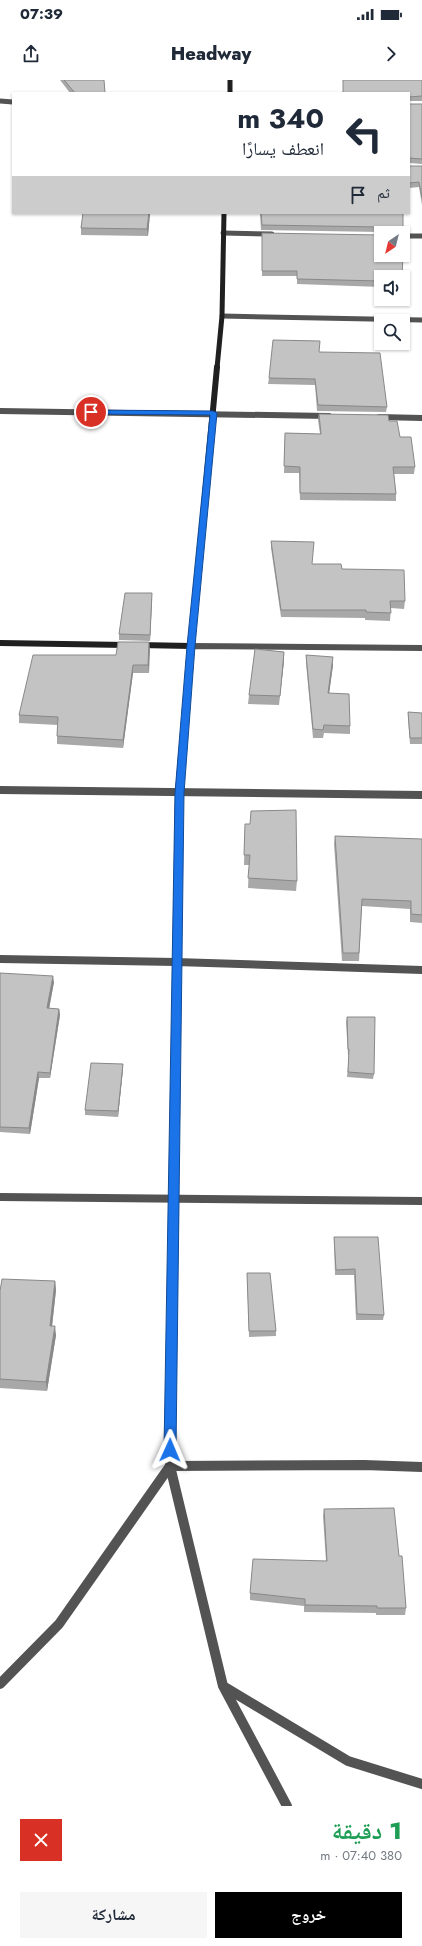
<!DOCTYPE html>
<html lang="ar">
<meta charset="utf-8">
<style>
body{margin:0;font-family:Jost,"Noto Naskh Arabic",sans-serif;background:#f6f6f7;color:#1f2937;direction:rtl;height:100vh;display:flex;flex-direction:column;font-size:15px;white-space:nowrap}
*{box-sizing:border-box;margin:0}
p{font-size:13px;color:#747a83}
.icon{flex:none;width:22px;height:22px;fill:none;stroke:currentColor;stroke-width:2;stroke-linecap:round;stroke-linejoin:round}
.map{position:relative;height:1726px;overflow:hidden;direction:ltr}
.panel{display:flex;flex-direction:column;background:#fff;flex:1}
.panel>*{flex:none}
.guide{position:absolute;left:12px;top:12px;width:398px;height:122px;border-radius:0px;box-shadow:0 1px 3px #0004;direction:rtl;background:#fff;color:#1f2937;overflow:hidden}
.needle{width:26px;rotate:215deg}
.buttons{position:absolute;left:374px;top:146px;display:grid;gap:8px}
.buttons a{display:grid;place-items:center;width:36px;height:36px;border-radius:0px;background:#fff;box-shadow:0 1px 3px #0004;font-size:20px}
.pin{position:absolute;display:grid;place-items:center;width:34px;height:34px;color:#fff;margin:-17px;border:2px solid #fff;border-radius:50%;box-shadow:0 1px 4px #0007}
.me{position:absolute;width:44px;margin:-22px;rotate:1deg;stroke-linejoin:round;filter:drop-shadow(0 0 3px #0008)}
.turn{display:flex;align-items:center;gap:14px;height:84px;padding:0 20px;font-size:18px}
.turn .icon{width:52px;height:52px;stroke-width:2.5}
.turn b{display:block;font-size:28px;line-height:34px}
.then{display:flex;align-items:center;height:38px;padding:0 20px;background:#0003;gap:8px;font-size:15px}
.round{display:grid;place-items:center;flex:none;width:42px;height:42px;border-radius:0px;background:#f6f6f7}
.overview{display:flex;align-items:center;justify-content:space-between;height:68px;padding:0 20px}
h1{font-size:24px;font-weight:800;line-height:30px;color:#1e9e55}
.action{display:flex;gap:8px;margin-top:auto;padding:8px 20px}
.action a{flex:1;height:46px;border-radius:0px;background:#000;color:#fff;font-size:16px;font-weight:800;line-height:46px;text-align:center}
.action a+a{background:#f6f6f7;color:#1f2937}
.status{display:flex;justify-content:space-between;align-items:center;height:28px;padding:0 20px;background:#fff;direction:ltr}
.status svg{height:11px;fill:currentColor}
header{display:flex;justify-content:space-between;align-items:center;height:52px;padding:0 20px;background:#fff;font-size:18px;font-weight:800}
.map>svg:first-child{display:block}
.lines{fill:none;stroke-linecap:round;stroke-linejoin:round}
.minor-far3{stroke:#535353;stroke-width:5}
.minor-far2{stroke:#535353;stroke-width:6}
.minor-far1{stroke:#535353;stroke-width:8}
.minor{stroke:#535353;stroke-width:10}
.secondary-far1{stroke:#202020;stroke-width:5}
.secondary{stroke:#202020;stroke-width:6}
.wall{fill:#a8a8a8}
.shaded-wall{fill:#888}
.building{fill:#c3c3c3;stroke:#888}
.route{fill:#1a73e8;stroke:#114b97}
</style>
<div class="status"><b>07:39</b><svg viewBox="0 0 49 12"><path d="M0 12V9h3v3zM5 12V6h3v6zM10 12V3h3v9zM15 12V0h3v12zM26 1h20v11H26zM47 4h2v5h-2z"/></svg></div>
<header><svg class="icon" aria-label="forward" viewBox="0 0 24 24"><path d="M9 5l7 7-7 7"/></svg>Headway<svg class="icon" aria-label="share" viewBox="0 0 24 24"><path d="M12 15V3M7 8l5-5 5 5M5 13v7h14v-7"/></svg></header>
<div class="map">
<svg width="422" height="1726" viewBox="0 0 422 1726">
<rect width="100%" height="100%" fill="#fff"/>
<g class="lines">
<path class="minor-far3" d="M0,21L13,22
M223,153L272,154
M403,156H422
M222,236L422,240"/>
<path class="minor-far2" d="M0,331L329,336
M379,337L422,338
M184,655L191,566L422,568"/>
<path class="minor-far1" d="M0,710L422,715
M0,879L176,882L422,890
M0,1117L422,1121
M173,1125L179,713L184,654"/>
<path class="minor" d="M174,1124L170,1386L223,1606L287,1726
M0,1604L59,1544L170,1386L364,1385L422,1387
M223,1606L348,1681L422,1704"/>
<path class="secondary-far1" d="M230,0V13
M217,288L222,236L224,133"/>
<path class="secondary" d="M0,563L127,565
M139,565L191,566L217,287"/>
</g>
<path class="wall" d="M60,0H104L105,13H70Z
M422,0V21H409V13Z
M409,24H422V84L409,83Z
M409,86H422V125L419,107L409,108Z
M83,133H150L148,156L81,155V148Z
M260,133H403V152L402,153H382L381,152L261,150Z
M262,153L381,197V207L297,204V196H262Z
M319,272L387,327L386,332L317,331L315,305L268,304L269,298Z
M319,334L389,341L400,357L415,387L414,394H394L396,414V421L300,420L299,393H284L285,353L320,354L318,340Z
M271,461L312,484L342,489L405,521L404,529L391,528L390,541L365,540V538L281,537L271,468Z
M152,519L150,561L119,560V554Z
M149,562V593H133L123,668L57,664V656L58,645L19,643V635L116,575Z
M284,572V581L279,625L248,624L249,615Z
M306,575L333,585L329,613L350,646V654L324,653L323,658H313L306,583Z
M408,632L422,633V664H410L408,638Z
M245,744L297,801L296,811L248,808L249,785H244Z
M335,756L422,759V843L410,842V829L362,826L359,881H342L334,764Z
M0,893L54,902L49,929H59L60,935L50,998H39L30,1054L0,1052Z
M347,937L374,994L373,999L347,997L349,975H348L346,942Z
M123,984V989L118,1037L85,1035V1030Z
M334,1157L384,1235L383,1240H356L354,1195H335L334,1162Z
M247,1193L276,1251V1256L249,1257Z
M55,1201L56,1210L52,1246L56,1255L47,1311L0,1308V1211Z
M324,1429L399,1476L406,1528L405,1535H376V1533L304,1532V1526L250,1520V1513L326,1481L323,1436Z"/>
<path class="shaded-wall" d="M149,133H150L148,156L147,149Z
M403,147V152L402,153L399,151Z
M152,513V519L150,561V555Z
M149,562L150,570L149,593L148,585Z
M284,572V581L279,625L280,616Z
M333,577V585L328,622V613Z
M133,585V593L123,668V660Z
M53,896L54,902L48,934L47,928Z
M59,929L60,935L50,998V993Z
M123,984V989L118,1037V1031Z
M38,992L39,998L30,1054L29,1048Z
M55,1201L56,1210L51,1255L50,1246Z
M55,1246L56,1255L47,1311L46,1302Z"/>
<path class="building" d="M64,0H104L105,13H75Z
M343,0H422V16L409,17V13H343Z
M409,24H422V79L409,78Z
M409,86H422V118L419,102L409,103Z
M83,133H149L147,149L81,148Z
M261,133H403V147L399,151L401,153H383L385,151L381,147L262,145Z
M262,153L381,155V175H403L402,197H381V201L297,199V191H262Z
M273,260L320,261L319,272L380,273L387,327L318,325L315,299L269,298Z
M319,334L388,335L389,341H397L400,357H411L415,387H393L396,414L300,413V387L284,386L285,353L321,354Z
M271,461L314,462L312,484H341L342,489L404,490L405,521H390L391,533L366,532V530H281Z
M125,513H152L150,555L119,554Z
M118,562H149L148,585H133L123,660L57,656L58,637L19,635L33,575H116Z
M255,569L284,572L280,616L249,615Z
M306,575L333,577L328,613L349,614L350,646L324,645L323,650L313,649Z
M408,632L422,633V658H410Z
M296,730L297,801L248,798L250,775H244L245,744H250L251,731Z
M335,756L422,759V835L411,834V821L362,819L359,873H343Z
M0,893L53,896L47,928L59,929L50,993L38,992L29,1048L0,1047Z
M347,937H375L374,994L348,992L349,969H348Z
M91,983L123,984L118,1031L85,1030Z
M334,1157H378L384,1235L357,1234L355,1189L336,1190Z
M247,1193H270L276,1251H249Z
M2,1199L55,1201L50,1246H55L46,1302L0,1299V1211Z
M394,1428L399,1476H402L406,1528H377V1526L305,1525V1519L250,1513L253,1479L327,1481L324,1429Z"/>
<path class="route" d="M89,330L213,331L217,333L195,566L184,713L176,1370L174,1374L170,1376L166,1374L164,1370L175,713L187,566L210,335L91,334L89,333Z"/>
</svg>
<div class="buttons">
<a><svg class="needle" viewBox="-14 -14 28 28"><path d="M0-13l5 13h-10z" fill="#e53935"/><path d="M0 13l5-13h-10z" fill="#747a83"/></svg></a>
<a><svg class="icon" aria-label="sound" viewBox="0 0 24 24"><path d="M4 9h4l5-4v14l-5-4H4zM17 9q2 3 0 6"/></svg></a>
<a><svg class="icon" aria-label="search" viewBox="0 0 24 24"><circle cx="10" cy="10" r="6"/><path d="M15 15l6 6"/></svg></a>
</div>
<div class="pin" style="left:91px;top:332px;background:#d93025"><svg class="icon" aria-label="arrive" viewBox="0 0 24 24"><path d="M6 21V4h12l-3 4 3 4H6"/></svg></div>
<svg class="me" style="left:170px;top:1370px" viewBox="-20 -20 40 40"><path d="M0-17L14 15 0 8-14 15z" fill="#1a73e8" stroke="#fff" stroke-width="4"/></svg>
<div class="guide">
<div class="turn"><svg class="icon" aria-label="left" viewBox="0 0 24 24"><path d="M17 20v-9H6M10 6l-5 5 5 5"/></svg><div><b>340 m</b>انعطف يسارًا</div></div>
<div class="then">ثم<svg class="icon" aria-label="arrive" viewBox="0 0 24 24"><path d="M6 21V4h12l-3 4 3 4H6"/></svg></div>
</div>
</div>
<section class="panel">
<div class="overview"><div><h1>1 دقيقة</h1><p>380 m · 07:40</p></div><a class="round" style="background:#d93025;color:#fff"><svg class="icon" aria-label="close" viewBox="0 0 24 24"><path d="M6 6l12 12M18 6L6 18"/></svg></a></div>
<div class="action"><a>خروج</a><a>مشاركة</a></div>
</section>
